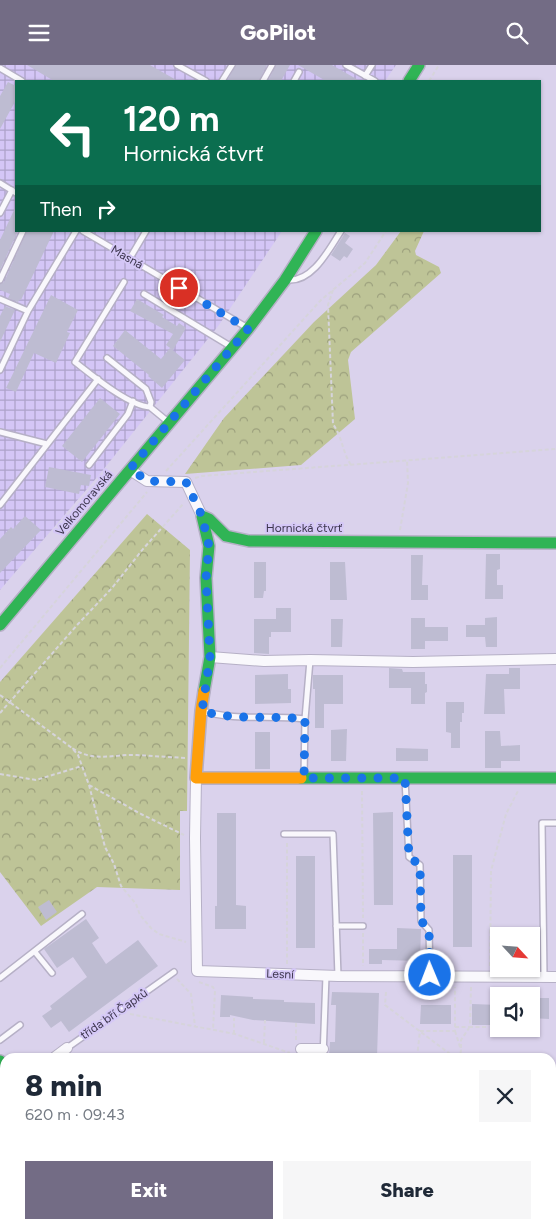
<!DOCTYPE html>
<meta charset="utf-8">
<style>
body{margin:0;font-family:Figtree,sans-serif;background:#f6f6f7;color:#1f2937;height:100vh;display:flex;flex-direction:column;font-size:19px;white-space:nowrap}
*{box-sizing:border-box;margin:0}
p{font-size:16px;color:#747a83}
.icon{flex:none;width:28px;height:28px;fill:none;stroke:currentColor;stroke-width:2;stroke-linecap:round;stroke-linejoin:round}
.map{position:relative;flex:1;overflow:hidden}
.drawer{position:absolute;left:0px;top:988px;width:556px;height:176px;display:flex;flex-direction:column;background:#fff;border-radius:15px 15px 0 0;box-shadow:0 1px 4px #0004}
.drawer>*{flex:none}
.top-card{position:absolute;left:15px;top:15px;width:526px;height:152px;border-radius:0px;box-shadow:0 1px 4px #0004;background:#0b6e4f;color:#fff;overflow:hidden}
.needle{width:32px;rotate:116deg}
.controls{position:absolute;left:490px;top:862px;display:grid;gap:10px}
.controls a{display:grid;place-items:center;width:50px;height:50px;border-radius:0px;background:#fff;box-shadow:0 1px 4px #0004;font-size:25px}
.pin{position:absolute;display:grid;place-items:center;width:42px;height:42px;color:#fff;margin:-21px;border:2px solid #fff;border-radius:50%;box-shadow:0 1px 5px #0007}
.me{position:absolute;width:55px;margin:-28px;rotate:359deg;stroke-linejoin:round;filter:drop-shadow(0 0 4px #0008)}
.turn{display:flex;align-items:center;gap:18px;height:105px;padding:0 25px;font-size:22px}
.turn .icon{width:65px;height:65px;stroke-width:2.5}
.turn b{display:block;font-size:35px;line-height:42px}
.then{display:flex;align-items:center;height:48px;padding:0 25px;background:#0003;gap:10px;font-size:19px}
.round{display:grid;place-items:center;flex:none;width:52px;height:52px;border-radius:0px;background:#f6f6f7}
.summary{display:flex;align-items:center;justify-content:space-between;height:85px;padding:0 25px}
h1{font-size:30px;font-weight:800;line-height:38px}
.primary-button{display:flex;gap:10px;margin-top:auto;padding:10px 25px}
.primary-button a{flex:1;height:58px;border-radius:0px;background:#736c85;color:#fff;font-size:20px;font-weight:800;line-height:58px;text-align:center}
.primary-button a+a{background:#f6f6f7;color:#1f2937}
header{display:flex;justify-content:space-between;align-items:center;height:65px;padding:0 25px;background:#736c85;color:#fff;font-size:22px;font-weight:800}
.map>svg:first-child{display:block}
.industrial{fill:url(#industrial-grid)}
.forest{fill:url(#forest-crowns)}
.building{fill:#bebcd2}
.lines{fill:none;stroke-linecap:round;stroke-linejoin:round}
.lane-casing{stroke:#b6b0c6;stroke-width:8}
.street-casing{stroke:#b6b0c6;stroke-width:12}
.fast-casing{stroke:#b6b0c6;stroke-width:14}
.slow-casing{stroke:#b6b0c6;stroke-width:14}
.path{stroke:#d6d4db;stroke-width:2;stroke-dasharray:4 2.5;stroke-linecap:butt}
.lane{stroke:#f9f8fc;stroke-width:5}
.street{stroke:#f9f8fc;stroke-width:10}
.fast{stroke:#30b455;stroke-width:11}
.slow{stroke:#ff9f0a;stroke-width:11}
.route{stroke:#1a73e8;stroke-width:9;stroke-dasharray:0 16.2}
.labels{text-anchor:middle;stroke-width:4;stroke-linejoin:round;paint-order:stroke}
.street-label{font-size:12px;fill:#3c354d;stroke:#d5c8f7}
</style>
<header><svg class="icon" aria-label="menu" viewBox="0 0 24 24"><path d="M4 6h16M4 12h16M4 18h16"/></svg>GoPilot<svg class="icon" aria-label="search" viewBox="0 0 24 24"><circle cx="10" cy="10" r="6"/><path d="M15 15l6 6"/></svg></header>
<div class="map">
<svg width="556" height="1163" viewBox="0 0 556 1163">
<defs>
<pattern id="industrial-grid" width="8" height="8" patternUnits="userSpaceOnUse" patternTransform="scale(1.25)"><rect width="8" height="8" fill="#d4c6f6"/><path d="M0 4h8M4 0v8" fill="none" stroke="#ada2c9"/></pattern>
<pattern id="forest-crowns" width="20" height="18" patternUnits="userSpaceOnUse" patternTransform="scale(1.25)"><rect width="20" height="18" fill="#bec497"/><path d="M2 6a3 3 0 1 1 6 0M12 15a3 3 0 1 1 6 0" fill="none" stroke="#9ca07d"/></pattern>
</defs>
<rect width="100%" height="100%" fill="#dad2ec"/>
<path class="industrial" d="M0,0H396L385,16H16V166H282L219,260L99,410L0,525Z
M0,1018L5,1025V1159H85L87,1163H0Z"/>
<path class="forest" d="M401,166H424L415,186L416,190L439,202L441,208L351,287L348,295L355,354L301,400L185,409L224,353L314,257L376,200Z
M147,449L190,485L187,746H180V825L97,822L41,861L0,807V617Z"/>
<path class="building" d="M27,0H150L178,16H54Z
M236,0H267L259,16H231L228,14Z
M276,0H290L281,16H268Z
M298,0H332L360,16H326Z
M8,17L16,21V35L0,64V31Z
M16,141V166H18L0,205V175Z
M27,166H54L21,235L20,234L18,237L8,233L10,229L0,225V219L4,217Z
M345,168L350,171L345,178L353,184L347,193L344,191L340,196L331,190Z
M51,230L78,245L67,267L70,268L56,298L34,288L16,327L6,323Z
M137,234L164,250L162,252L177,261L179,258L186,263L173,285L166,280L173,269L130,246Z
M5,241L15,245L0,277V251Z
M125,265L161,294L170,283L185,295L162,323L148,311L149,310L113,281Z
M100,333L120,349L82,397L62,381Z
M49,402L91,410L89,421L81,420L79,429L45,422Z
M25,451L41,465L0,508V474L11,462L13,464Z
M486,489H500V504L497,505V520H503V534H485Z
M411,490H423L422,520H428V535H411Z
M254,497H266V526H264L263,533H254Z
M330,497H345L347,535H330Z
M276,543H291V567H271V572H269V589L254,588V554H276Z
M497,552V582H486L485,572H466V560H485V553Z
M411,553H425V562H448V576H425V584H411Z
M331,554H343L342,582H331Z
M389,603L402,604L403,607H425V619H427V627L425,628V639H411V623H389Z
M509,603H520V624H504L505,649H484L486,609H509Z
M288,609V624H291V638L255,639V610Z
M313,610H343V639H324V663H315V624H313Z
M446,637H464V648H462V657H460V683H451V668L446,667Z
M347,664L346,696H331V665Z
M485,666H500L501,681L520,680V696H501V703H485Z
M255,667H270V704H255Z
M396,683L428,684V696H396Z
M393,747V840H374L373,748Z
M217,748H236V840L246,841V864H215V841H217Z
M453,790H472V882H453Z
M296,791H315V883H296Z
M49,835L57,847L46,855L38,842Z
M86,854L99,873L92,878L106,899L138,875L158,901L69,967L61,956L51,963L42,951L52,944L50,941L87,912L73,892L57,903L44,884Z
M397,863L421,864L420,896L382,895V899H369V884H397Z
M332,927L379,928L377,992H338V991L329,990L330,977H335L336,940H331Z
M221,930L253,932V934L284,935V937L315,938V959L253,955L230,950V952H220Z
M531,933H549V954L531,953Z
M472,939L499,940V960H472Z
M421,940H451V959H420Z"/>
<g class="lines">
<g class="lane-casing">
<path id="lane" d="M177,0L206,16
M346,0L375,16
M0,3L22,16
M365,11L372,0
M222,16L232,0
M263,16L272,0
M294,16L299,7
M0,118L16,128
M0,148L12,125
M83,166L246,262
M130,193L146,166
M0,215L23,166
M288,215C313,217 329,184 341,166
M144,229L230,281
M0,234L28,246
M107,293L146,324L151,337L150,342C129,341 93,311 75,297L124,217
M0,305L28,246L76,166
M150,342L167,356
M0,367L47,379
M89,400L128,349L133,336
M0,440L98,314
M202,646C236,656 270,650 305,654
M304,712L305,654L310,595
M405,714L409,792L420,800L421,856L429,865L430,910
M284,769H333L338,911
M336,861H363
M35,887L52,908
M544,912L542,758H556
M0,913L82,849
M0,975L20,960
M67,983L174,907
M323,992L326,911
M140,1159L143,1163
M346,1159V1163"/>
</g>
<g class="street-casing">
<path id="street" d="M130,405L147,416L186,417L202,451
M210,592L264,596L310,595L413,597L556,594
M196,713L195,773L197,906L338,911L556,912
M301,984H323
M55,992L67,983
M551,1053H556
M551,1139L556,1138
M412,1159V1163
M510,1163V1159"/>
</g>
<g class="fast-casing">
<path id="fast" d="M409,16L419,0
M0,560L248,264L285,215L316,166
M204,626L210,592L206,513L209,481L202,451L209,454L226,471L249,476L556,478
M301,713H556
M0,996L5,1003
M103,1159L106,1163"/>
</g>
<g class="slow-casing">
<path id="slow" d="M204,626L201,646L196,713H301"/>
</g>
<path class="path" d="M429,16L439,0
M333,225L328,240L333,359C343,374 342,386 351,400
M166,406L321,235L365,198L386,166
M195,413L202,411L556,384
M400,465L408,418L407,395
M0,603L147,427
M0,630L72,683
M0,648L78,559L112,523L143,484L184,438
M185,693C169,692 153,691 137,690C112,689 94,698 72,683L78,690L89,720L105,782L114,799L121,821L136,839L140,850L151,863L159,869L186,877
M0,709L36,715L82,701
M89,720L141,749L184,770
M362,726L363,853
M363,868V901
M287,899V776
M490,901L491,806L506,749L518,726
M177,914L191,929L195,961
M199,917L213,922L215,926L213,964
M471,922L470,962H486
M386,927L385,940L454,992
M130,949L235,969L290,988
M296,958V976
M455,962H470
M455,966L461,985L460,992
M234,969V953
M264,978L265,955
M461,983V975L469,963
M417,992L420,966H455V922
M244,1159V1163"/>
<use href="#lane" class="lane"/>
<use href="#street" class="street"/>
<use href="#fast" class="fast"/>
<use href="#slow" class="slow"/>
</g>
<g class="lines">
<path class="route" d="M179,223L248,264L130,404L148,416L186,417L202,451L209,481L206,513L210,592L202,646C236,656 270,650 305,654L304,713H405L409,792L420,800L421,856L429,864L430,910"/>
</g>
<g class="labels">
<g class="street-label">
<text transform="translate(127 192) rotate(30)" y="4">Masná</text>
<text transform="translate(84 438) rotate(-50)" y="4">Velkomoravská</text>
<text x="304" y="467">Hornická čtvrť</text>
<text transform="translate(280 909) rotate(2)" y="4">Lesní</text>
<text transform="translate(114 949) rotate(-35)" y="4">třída bří Čapků</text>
</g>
</g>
</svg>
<div class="controls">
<a><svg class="needle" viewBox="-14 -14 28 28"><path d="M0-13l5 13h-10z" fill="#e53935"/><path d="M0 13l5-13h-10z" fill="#747a83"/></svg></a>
<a><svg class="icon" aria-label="sound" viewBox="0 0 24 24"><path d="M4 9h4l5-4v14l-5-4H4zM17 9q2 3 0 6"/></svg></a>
</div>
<div class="pin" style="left:179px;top:223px;background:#d93025"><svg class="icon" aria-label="arrive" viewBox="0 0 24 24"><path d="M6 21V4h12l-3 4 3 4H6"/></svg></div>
<svg class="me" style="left:430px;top:910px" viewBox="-20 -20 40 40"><circle r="17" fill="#1a73e8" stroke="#fff" stroke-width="3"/><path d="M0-11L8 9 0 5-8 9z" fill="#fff"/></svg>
<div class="top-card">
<div class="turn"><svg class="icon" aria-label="left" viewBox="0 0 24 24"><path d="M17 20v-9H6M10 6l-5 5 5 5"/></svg><div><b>120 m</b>Hornická čtvrť</div></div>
<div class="then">Then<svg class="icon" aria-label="right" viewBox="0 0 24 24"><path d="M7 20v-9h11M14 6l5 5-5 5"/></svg></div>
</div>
<section class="drawer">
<div class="summary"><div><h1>8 min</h1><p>620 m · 09:43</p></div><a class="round"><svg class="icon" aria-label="close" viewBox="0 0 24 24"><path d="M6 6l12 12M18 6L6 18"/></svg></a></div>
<div class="primary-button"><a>Exit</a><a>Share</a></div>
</section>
</div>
